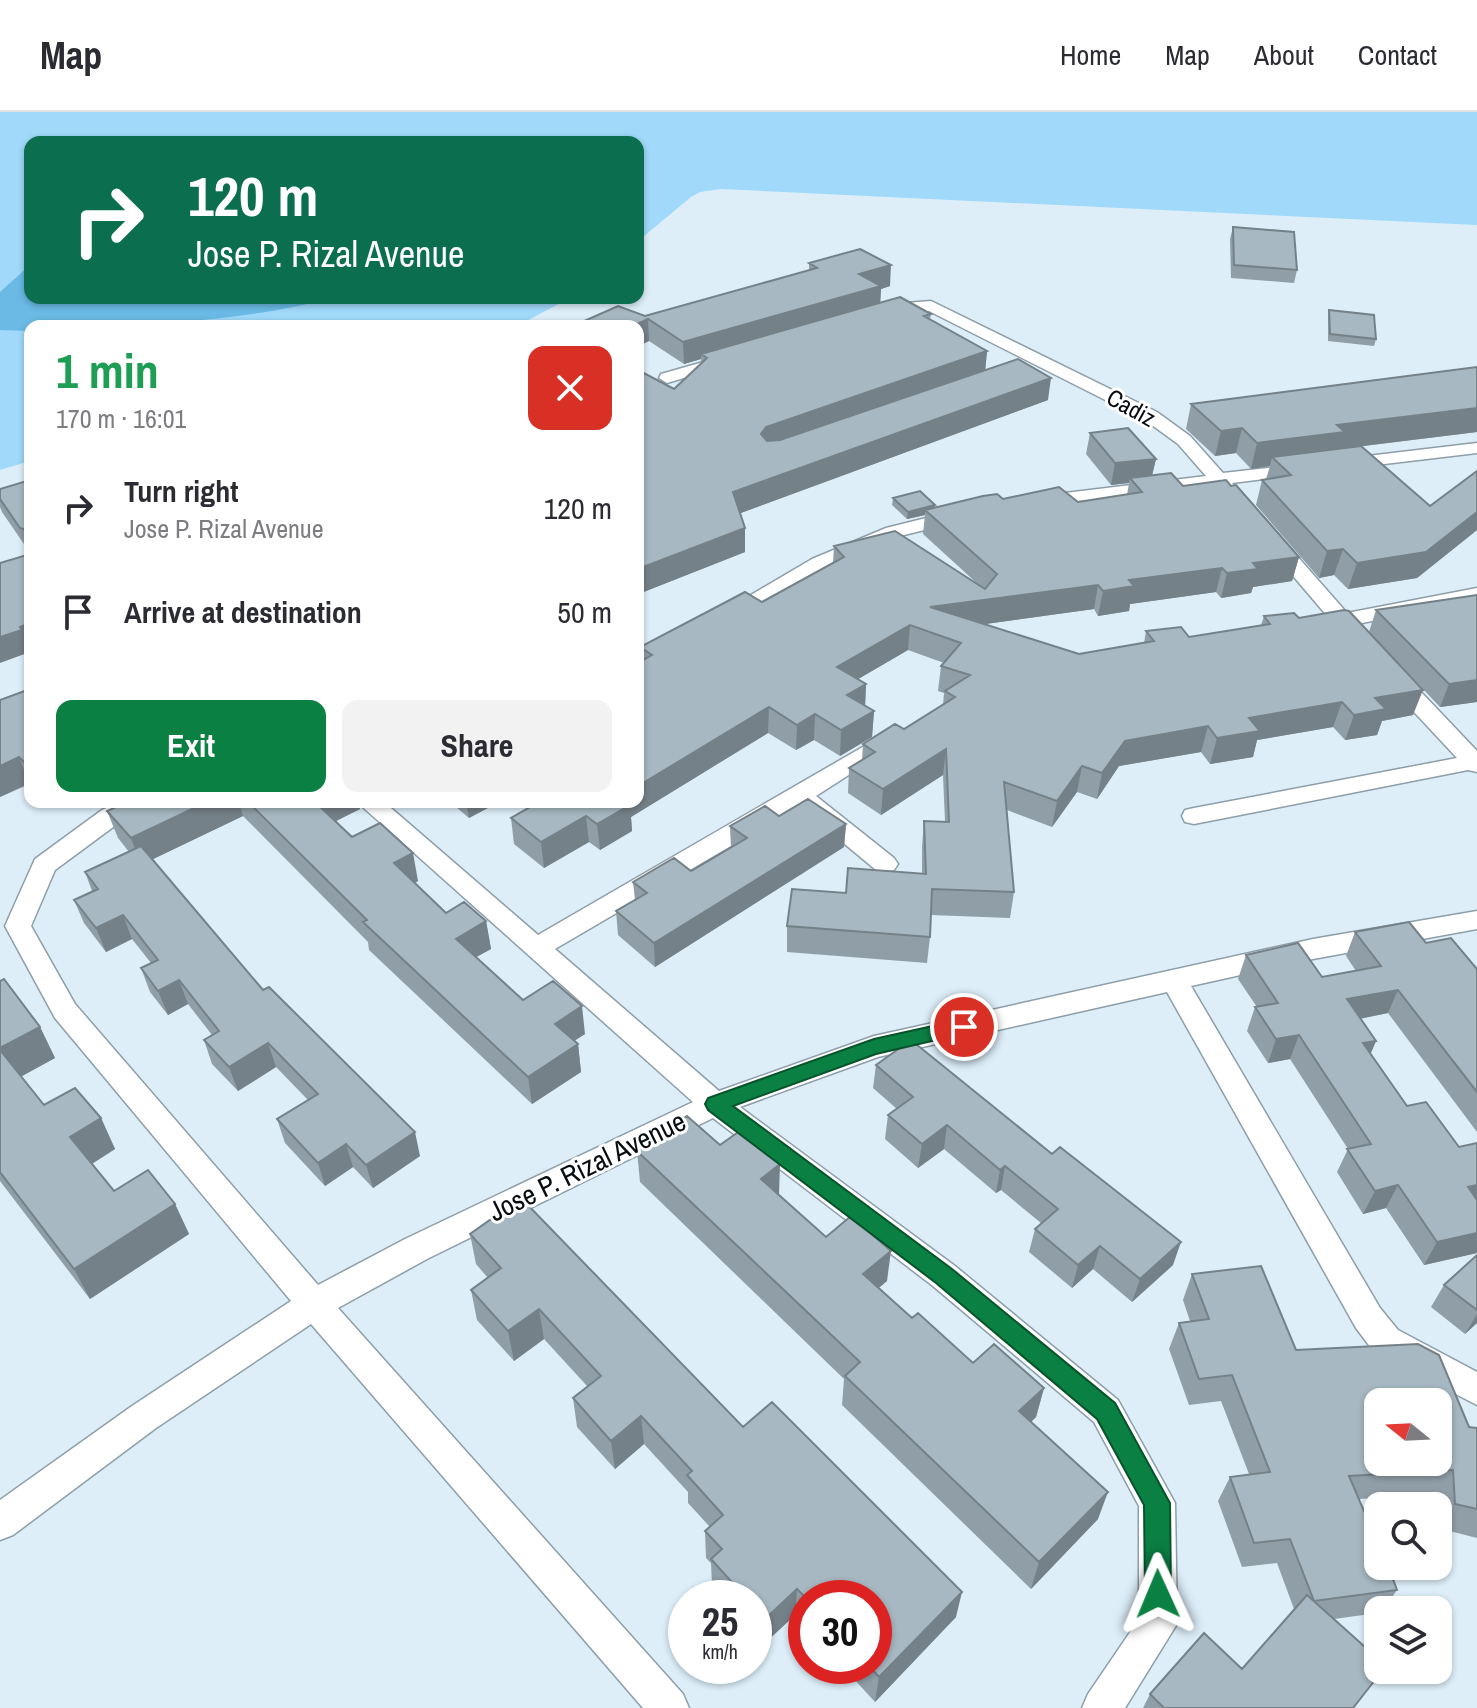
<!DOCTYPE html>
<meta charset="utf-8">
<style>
body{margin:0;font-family:"Archivo Narrow",sans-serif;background:#f2f2f3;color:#2b2b33;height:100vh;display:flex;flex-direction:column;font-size:30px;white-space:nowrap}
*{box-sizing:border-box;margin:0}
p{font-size:26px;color:#7c7c81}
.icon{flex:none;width:44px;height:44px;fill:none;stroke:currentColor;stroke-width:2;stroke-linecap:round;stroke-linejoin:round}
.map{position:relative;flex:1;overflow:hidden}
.drawer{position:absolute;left:24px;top:208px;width:620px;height:488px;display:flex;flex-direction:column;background:#fff;border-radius:16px;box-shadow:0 2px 6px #0004}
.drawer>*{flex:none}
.banner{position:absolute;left:24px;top:24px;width:620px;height:168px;border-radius:16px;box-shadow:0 2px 6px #0004;background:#0b6e4f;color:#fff;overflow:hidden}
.needle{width:52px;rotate:288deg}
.controls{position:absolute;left:1364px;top:1276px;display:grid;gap:16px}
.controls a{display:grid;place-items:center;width:88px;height:88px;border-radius:16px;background:#fff;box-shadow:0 2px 6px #0004;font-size:40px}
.speed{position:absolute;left:668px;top:1468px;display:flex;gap:16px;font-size:40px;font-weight:700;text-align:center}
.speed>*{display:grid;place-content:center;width:104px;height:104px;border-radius:50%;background:#fff;box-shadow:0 2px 6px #0004;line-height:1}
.speed small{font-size:20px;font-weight:400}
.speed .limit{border:12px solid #d22;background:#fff;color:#111}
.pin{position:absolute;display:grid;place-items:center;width:68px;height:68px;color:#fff;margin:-34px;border:4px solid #fff;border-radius:50%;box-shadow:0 2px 8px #0007}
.me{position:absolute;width:88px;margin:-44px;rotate:359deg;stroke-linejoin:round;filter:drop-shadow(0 0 6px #0008)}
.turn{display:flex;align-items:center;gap:28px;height:168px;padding:0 32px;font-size:36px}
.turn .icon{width:104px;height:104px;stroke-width:2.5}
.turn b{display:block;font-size:56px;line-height:68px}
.round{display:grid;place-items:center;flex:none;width:84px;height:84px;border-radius:16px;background:#f2f2f3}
.overview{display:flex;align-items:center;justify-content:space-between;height:136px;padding:0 32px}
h1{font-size:48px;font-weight:700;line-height:60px;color:#1e9e55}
.primary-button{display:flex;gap:16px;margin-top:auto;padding:16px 32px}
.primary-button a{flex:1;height:92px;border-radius:16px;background:#0b8043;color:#fff;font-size:32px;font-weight:700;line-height:92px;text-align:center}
.primary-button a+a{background:#f2f2f3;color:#2b2b33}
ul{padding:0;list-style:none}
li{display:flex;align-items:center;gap:24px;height:104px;padding:0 32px}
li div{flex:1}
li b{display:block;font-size:30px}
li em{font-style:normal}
header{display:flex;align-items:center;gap:48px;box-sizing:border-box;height:112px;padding:0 40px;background:#fff;border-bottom:2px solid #e1e1e2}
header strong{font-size:38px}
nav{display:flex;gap:44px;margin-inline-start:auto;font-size:28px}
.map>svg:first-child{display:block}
.green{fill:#a0d9fa}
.water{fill:#6abae5}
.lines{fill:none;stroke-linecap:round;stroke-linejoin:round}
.minor-casing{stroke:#8e9ea8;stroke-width:3}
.minor{fill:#fff;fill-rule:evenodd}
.wall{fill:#909ea7}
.shaded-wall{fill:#758188}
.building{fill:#a7b8c2;stroke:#758188;stroke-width:2;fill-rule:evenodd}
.route{fill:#0b8043;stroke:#07532c;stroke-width:2}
.labels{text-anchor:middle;stroke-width:6;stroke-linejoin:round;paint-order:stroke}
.far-street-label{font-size:24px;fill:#070c10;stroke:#fff}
.street-label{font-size:28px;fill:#070c10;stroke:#fff}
</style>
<header>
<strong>Map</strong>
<nav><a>Home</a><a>Map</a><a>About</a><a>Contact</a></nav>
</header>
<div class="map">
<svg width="1477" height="1596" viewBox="0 0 1477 1596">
<rect width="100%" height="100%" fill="#ddeef9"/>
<path class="green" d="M0,0H1477V113L721,77L700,80L691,85L638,129V30H30V186H570L517,214H30V349L0,358Z"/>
<path class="water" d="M30,153V186H332C233,212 132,214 30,214V219L0,218V180Z"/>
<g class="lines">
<g class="minor-casing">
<path id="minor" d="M931,189L1157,300L1190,324L1223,361L1303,352L1312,357L1303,362L1232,371L1253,396L1244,402L1237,400L1214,374L1033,394L1031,390L1040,384L1206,364L1178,332L1145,308L929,199L884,207L876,202L905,191Z
M728,243L736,248L734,251L667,271L659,266L661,262Z
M1477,331V341L1342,357L1333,352L1342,347Z
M958,398L965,400L968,404L965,408L900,424L826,455L734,507L727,509L717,503L812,447L886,416Z
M1275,425L1282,427L1347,501L1477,476V488L1357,512L1368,525L1357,531L1349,530L1337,515H1321L1318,511L1321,507L1328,505L1265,431Z
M1395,559L1403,561L1477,639V660L1468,658L1194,712L1185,710L1182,704L1185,698L1194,696L1457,646L1387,571L1384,566Z
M892,618L900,620L903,625L900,630L816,684L894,746L898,752L894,758L885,760L876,758L799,694L555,837L719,979L874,924L1313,827L1477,799V817L1313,847L1191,874L1380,1196L1398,1218L1477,1260V1293L1374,1240L1356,1216L1167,880L878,945L740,995L955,1154L1118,1288L1175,1391L1177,1512L1125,1596H1082L1088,1582L1139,1507V1394L1094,1310L933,1174L713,1006L427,1147L338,1196L683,1582L689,1596H643L311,1212L156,1316L13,1423L0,1428V1388L132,1294L291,1189L55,906L5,814L35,747L102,698L121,690H153L150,695L120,710L55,758L31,814L75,892L318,1173L405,1127L693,990L357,690H384L538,823Z"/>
</g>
<use href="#minor" class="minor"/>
</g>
<path class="wall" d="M1233,115L1297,158L1294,171L1231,166L1230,127Z
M809,151L890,174L881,177L880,191L931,202L930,207L987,239L985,259L1048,288L740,401L745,416V440L641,481L642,494L638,496V258L674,277L701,252V247L684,252L649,229L638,234V214L645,204L809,158Z
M1329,198L1376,227L1374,234L1328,229V205Z
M1191,292L1477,320L1340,337L1430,394L1477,359V418L1417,466L1348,477L1334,463L1319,466L1256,393L1262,368L1266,367L1270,354L1251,357L1236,341L1215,344L1186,317Z
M1090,321L1156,347L1152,363L1183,374L1299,445L1292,469L1253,475L1251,481L1221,486L1216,480L1130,492L1129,499L1098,504L1094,497L985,512L1079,542L1144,531L1146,519L1189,525L1261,513L1264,504L1299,506L1413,603L1382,609L1377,623L1345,628L1333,615L1257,628L1253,645L1210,652L1201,640L1119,654L1097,687L1077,680L1052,715L1007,698L1014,780L1010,806L931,803L930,825L927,851L787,840V814L846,781L922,762V735L924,709L945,710L943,663L881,703L848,681L849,656L862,648L863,632L904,617L943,593L944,581L938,579L941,554L944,551L908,538L858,567L866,572L865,594L874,599L872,625L840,644L814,628L796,638L768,621L631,705L632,719L600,738L589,730L544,756L514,732L511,706L638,690L640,535L762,490L833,451L834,434L981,475L923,422L925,403L907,407L892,393L893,386L935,393V395L1003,387L1078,390L1127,383L1129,371L1111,373L1086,342Z
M30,368V438H28L2,400L0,395V377Z
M1477,483V590L1440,595L1369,520L1376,498Z
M30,577V672L0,685Z
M127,690H359L360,697L336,709L352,725L418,769L414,771L446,801L486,809L491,837L476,845L523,888L585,922L574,929L578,932L581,960L532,992L369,838L368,830L243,704L152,747L263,878L420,1044L373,1076L353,1055L325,1074L285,1031L277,1007L308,988L276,955L238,979L212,952L204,928L212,923L188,892L168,903L150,880L141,856L151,851L132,827L106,840L84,811L74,788L92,779L85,760L129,740L118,726L107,699Z
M450,690H499L469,706Z
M779,704L846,712L844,735L655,855L618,823L616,799L635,788L633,770L691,759L731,736L730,714Z
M1355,820L1426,831L1477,857V1020L1388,901L1360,907L1376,929L1370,942L1477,1141L1424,1153L1386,1096L1363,1102L1337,1060L1348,1037L1290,947L1268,951L1247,919L1255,895H1257L1238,867L1246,843L1322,865L1356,859L1346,844Z
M0,869L40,915L55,946L21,964L44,993L101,1006L115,1037L92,1052L114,1079L175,1092L189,1122L90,1187L0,1069Z
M876,953L1173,1153L1132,1190L1093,1157L1072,1176L1029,1140L1035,1117L1041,1111L1001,1078L996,1081L944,1037L918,1056L885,1027L888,1003L897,997L873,976Z
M720,1033L826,1125L887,1169L878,1176L912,1206L973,1251L1044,1276L1036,1305L1031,1310L1098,1407L1031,1477L842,1293L844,1267L640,1070L637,1039Z
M470,1122L743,1315L956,1505L875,1590L842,1554H874L806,1486V1514L795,1503L764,1532L754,1521V1486H723L712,1474L711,1451L706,1446L705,1419L710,1415L688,1391V1380L644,1332L615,1357L577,1315L573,1286L588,1275L544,1227L514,1249L477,1208L471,1178L488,1166L476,1152Z
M1477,1143V1211L1465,1222L1431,1195L1444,1173Z
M1192,1162L1296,1238L1469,1315L1477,1316V1426L1438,1416V1394H1437L1436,1383L1359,1387L1397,1478L1383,1498H1378V1501L1334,1507L1368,1554L1379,1563L1354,1596H1143L1150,1582L1242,1557L1294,1497L1277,1451L1242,1455L1218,1389L1230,1365L1249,1362L1221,1289L1189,1293L1169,1237L1179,1211L1190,1209L1183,1188Z"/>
<path class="shaded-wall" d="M891,153L890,174L881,177L880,196L701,242V247L684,252L683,230L859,162Z
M648,207L649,229L638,234V214H633Z
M987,239L985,261L766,338L761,322L766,315Z
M1051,266L1048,288L733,404V380Z
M1477,296V320L1272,345L1270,354L1251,357L1257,331L1337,313Z
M1242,316L1236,341L1215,344L1221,319Z
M1156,347L1151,368L1130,366L1129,371L1111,373L1115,351Z
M935,393V400L925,398V403L907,407L908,400Z
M1477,400V418L1417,466L1348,477L1357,451Z
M745,416V440L641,481L642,494L638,496V457Z
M1343,437L1334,463L1319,466L1327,439Z
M1299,445L1292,469L1253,475L1251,481L1221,486L1227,461L1253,451Z
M1222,456L1216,480L1130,492L1129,499L1098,504L1103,479L1129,468Z
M1098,473L1094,497L928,520L930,495Z
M30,511V540L0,551V525L20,515Z
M910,513L908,538L836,580L837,555Z
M1477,568V590L1440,595L1449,572Z
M866,572L865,597L847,583Z
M1423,578L1413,603L1382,609L1377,623L1345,628L1354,603L1375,586Z
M1342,590L1333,615L1257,628L1253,645L1210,652L1217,626L1249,606Z
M769,595L768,621L631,705L632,719L600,738L597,712L620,690H638V674Z
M874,599L872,625L840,644L841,618Z
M815,602L814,628L796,638L797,613Z
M1208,614L1201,640L1119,654L1097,687L1102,661L1125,629Z
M946,637L943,663L881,703L883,677Z
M19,645L29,671L0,685V654Z
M1082,654L1077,680L1052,715L1057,689Z
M207,690H239L243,704L141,753L131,726Z
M315,690H359L360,697L322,716Z
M466,690H499L469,706Z
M586,704L589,730L544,756L541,730Z
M846,712L844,735L655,855L654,831Z
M413,741L418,769L400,779L394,751Z
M123,803L132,827L106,840L96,816Z
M486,809L491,837L460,854L456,827Z
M179,868L188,892L168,903L158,879Z
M1398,878L1388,901L1337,911L1347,887Z
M582,894L585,922L558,939L555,912Z
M40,915L55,946L15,968L0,939V936Z
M1299,923L1290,947L1268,951L1276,927Z
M1376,929L1366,953L1363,931Z
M268,931L276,955L238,979L229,955Z
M578,932L581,960L532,992L528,965Z
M101,1006L115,1037L85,1056L70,1025Z
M947,1013L944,1037L918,1056L922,1032Z
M415,1020L420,1044L373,1076L366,1053Z
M346,1032L353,1055L325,1074L318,1051Z
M780,1052L779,1083L761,1067Z
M1005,1054L1001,1078L996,1081L1000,1058Z
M1398,1073L1386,1096L1363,1102L1375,1079Z
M1477,1073V1094L1468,1075Z
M175,1092L189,1122L90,1187L74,1157Z
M1477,1121V1141L1424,1153L1437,1130Z
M1181,1130L1173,1153L1132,1190L1140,1167Z
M1100,1134L1093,1157L1072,1176L1078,1153Z
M891,1139L887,1169L860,1192L863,1162Z
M539,1197L544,1227L514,1249L508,1219Z
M1477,1202V1211L1465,1222Z
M1044,1276L1036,1305L1012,1328L1019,1299Z
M641,1304L644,1332L615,1357L611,1329Z
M1108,1380L1098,1407L1031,1477L1039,1450Z
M797,1477L795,1503L764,1532L765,1507Z
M962,1480L956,1505L875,1590L879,1565Z"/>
<path class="building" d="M1233,115L1294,120L1297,158L1234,153Z
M860,137L891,153L859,162L881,174L683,230L648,207L633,214H573L618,194L645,204L817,156L809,151Z
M900,185L931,202L924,204L987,239L766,315L761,322L767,329L780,328L1018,247L1051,266L733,380L745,416L638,457V258L674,277L707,246L701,242Z
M1329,198L1374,203L1376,227L1330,222Z
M1477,255V296L1337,313L1345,320L1257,331L1242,316L1221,319L1191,292Z
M1128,316L1156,347L1115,351L1090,321Z
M1361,334L1430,394L1477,359V400L1426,440L1357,451L1343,437L1327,439L1262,368L1291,363L1272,345Z
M1171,361L1183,374L1226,368L1231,374L1236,373L1299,445L1253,451L1258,457L1227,461L1222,456L1129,468L1134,474L1103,479L1098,473L930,495L1079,542L1154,529L1146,519L1181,515L1189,525L1270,512L1264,504L1294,501L1299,506L1344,498L1349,499L1423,578L1375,586L1386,597L1354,603L1342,590L1249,606L1260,619L1217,626L1208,614L1125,629L1102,661L1082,654L1057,689L1004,670L1014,780L932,777L930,825L787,814L792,777L846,781L848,756L926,762L924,709L949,710L946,637L883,677L849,656L875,640L863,632L895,612L904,617L955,585L945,579L970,563L941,554L961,531L910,513L837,555L866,572L847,583L874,599L841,618L815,602L797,613L769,595L638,674V551L652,543L640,535L745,480L762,490L844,445L834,434L895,419L985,477L997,462L925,398L983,384L997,382L1003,387L1059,375L1078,390L1142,380L1130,366Z
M30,368V428L24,417L20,416L0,387V377Z
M920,379L935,393L908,400L893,386Z
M30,442V511L20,515L22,518L0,525V451Z
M1477,483V568L1449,572L1376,498Z
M30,577V656L19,645L0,654V588Z
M808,687L846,712L654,831L616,799L647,781L633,770L674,746L691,759L747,726L730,714L765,694L779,704Z
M127,690H207L131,726L107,699Z
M248,690H315L352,725L380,711L413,741L394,751L446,801L464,790L486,809L456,827L523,888L553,869L582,894L555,912L578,932L528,965L363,810L367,808Z
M539,690H626L630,693L597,712L586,704L541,730L511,706Z
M141,734L263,878L269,875L415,1020L366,1053L346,1032L318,1051L277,1007L318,982L268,931L229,955L204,928L219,919L179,868L158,879L141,856L158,848L123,803L96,816L74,788L98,777L85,760Z
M1409,810L1426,831L1451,826L1477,857V980L1398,878L1347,887L1376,929L1363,931L1407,994L1426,990L1459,1035L1477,1031V1073L1468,1075L1477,1088V1121L1437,1130L1398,1073L1375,1079L1347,1037L1371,1032L1299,923L1276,927L1255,895L1278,891L1246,843L1298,831L1322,865L1381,854L1355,820Z
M4,867L40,915L0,936V869Z
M911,928L1052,1042L1060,1035L1181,1130L1140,1167L1100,1134L1078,1153L1035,1117L1058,1097L1005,1054L1000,1058L947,1013L922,1032L888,1003L913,985L876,953Z
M0,938L44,993L75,976L101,1006L70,1025L114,1079L148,1058L175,1092L74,1157L0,1060Z
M687,1004L720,1033L741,1018L780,1052L761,1067L826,1125L851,1104L891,1139L863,1162L912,1206L918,1201L973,1251L994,1232L1044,1276L1019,1299L1108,1380L1039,1450L845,1264L860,1250L637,1039Z
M521,1086L743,1315L772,1290L962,1480L879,1565L869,1554H874V1486H806L797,1477L765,1507L754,1495V1486H746L711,1447L722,1437L705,1419L723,1403L687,1363L692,1359L641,1304L611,1329L573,1286L601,1264L539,1197L508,1219L471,1178L501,1156L470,1122Z
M1477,1143V1198L1444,1173Z
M1261,1154L1296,1238L1418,1232L1439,1243L1469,1315L1477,1316V1397L1455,1392L1453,1358L1349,1364L1378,1432V1454H1388L1397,1478L1314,1489L1290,1427L1254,1431L1230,1365L1270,1360L1232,1263L1199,1267L1179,1211L1209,1207L1192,1162ZM1378,1290H1438V1350H1378Z
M1307,1483L1375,1544L1368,1554L1379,1563L1353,1596H1164L1150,1582L1204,1521L1242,1557Z"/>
<path class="route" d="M964,907L971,910L973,915L971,920L876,942L733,994L952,1157L1115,1291L1170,1391L1171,1482L1167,1492L1158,1495L1149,1492L1145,1482L1144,1393L1097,1307L936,1171L708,998L705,992L708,986L874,927Z"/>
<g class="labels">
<g class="far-street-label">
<text transform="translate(1131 296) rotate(29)" y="8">Cadiz</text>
</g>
<g class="street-label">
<text transform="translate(587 1054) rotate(-26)" y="10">Jose P. Rizal Avenue</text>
</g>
</g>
</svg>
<div class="controls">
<a><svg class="needle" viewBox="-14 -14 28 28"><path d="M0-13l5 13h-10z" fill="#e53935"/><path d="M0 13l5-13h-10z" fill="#7c7c81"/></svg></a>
<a><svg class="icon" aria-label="search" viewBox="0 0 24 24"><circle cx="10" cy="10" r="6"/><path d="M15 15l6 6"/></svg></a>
<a><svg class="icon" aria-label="layers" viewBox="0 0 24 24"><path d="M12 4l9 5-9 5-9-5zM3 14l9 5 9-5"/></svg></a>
</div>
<div class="speed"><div>25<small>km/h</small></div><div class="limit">30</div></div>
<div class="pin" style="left:964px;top:915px;background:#d93025"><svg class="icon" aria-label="arrive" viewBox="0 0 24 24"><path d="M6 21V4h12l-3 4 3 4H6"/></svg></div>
<svg class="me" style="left:1158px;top:1482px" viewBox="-20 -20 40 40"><path d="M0-17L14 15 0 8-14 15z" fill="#0b8043" stroke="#fff" stroke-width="4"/></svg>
<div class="banner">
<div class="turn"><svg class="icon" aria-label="right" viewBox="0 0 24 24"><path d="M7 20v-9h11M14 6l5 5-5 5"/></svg><div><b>120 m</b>Jose P. Rizal Avenue</div></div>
</div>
<section class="drawer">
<div class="overview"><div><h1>1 min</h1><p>170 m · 16:01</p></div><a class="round" style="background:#d93025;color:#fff"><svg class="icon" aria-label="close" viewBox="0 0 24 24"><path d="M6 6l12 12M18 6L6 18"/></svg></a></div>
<ul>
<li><svg class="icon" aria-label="right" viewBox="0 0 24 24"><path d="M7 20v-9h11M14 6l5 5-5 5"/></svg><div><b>Turn right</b><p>Jose P. Rizal Avenue</p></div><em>120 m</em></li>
<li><svg class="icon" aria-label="arrive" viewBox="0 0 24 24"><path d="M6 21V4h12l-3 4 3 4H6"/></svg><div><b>Arrive at destination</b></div><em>50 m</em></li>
</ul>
<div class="primary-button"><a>Exit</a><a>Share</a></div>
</section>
</div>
